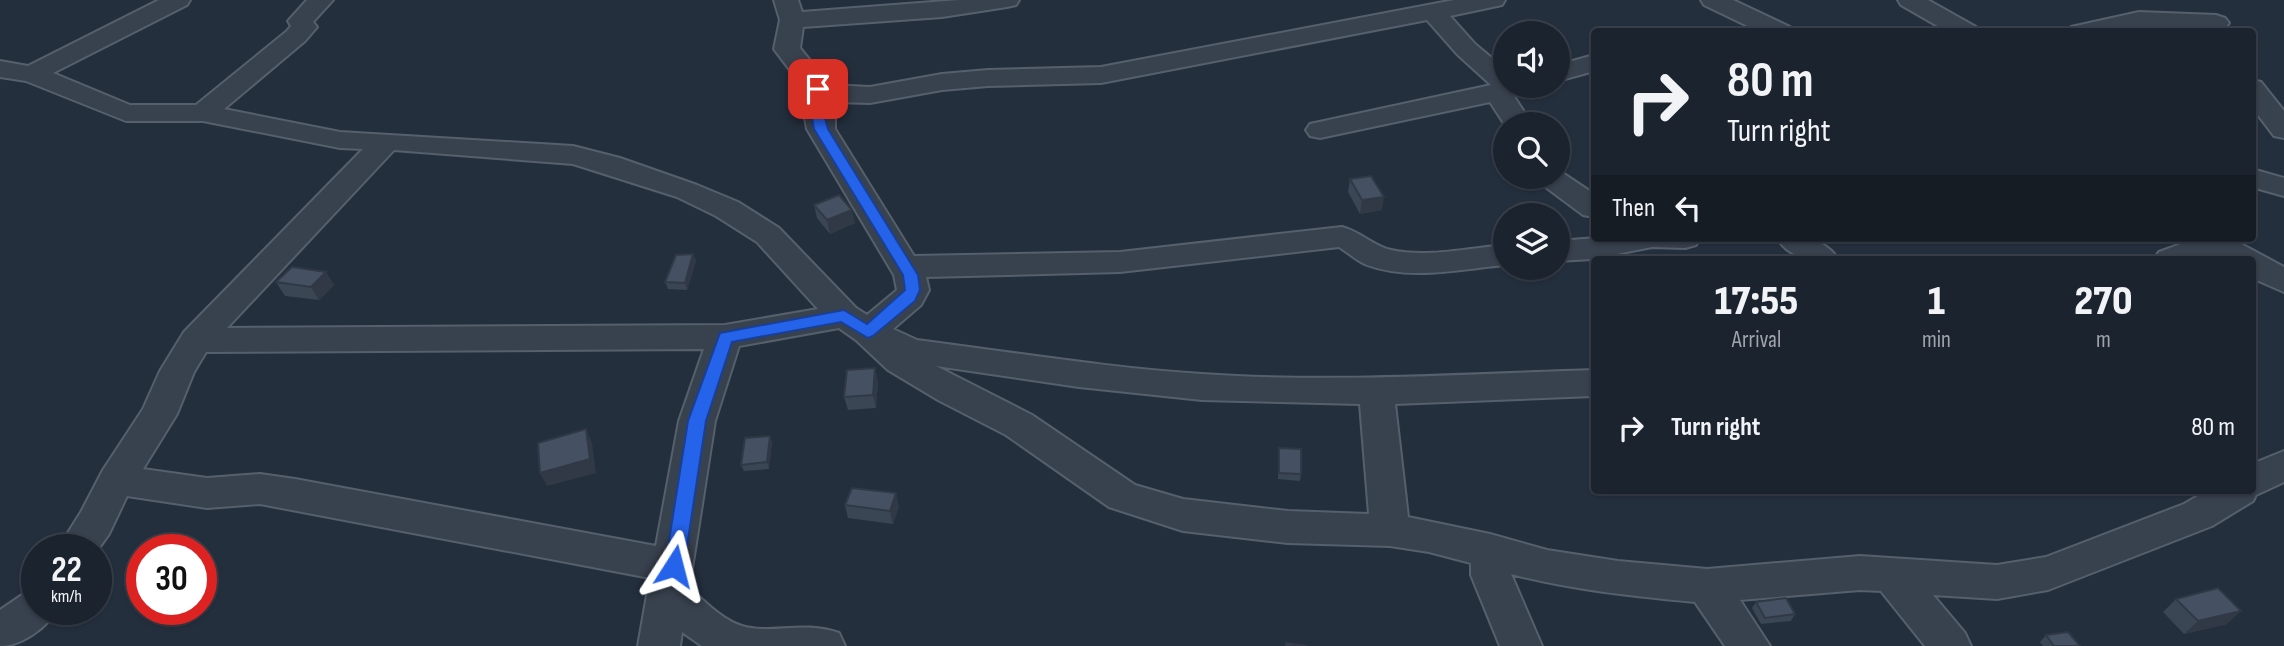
<!DOCTYPE html>
<style>
body{margin:0;font-family:"Sofia Sans Condensed",sans-serif;background:#282f3a;color:#f1f3f6;height:100vh;display:flex;flex-direction:column;font-size:26px;white-space:nowrap}
*{box-sizing:border-box;margin:0}
p{font-size:23px;color:#a0a4aa}
.icon{flex:none;width:38px;height:38px;fill:none;stroke:currentColor;stroke-width:2;stroke-linecap:round;stroke-linejoin:round}
.map{position:relative;flex:1;overflow:hidden}
.sheet{position:absolute;left:1591px;top:256px;width:665px;height:238px;display:flex;flex-direction:column;background:#1b232e;border-radius:7px;box-shadow:0 2px 5px #0004,0 0 0 2px #39404a}
.sheet>*{flex:none}
.banner{position:absolute;left:1591px;top:28px;width:665px;height:214px;border-radius:7px;box-shadow:0 2px 5px #0004,0 0 0 2px #39404a;background:#1b232e;color:#f1f3f6;overflow:hidden}
.fabs{position:absolute;left:1493px;top:21px;display:grid;gap:14px}
.fabs a{display:grid;place-items:center;width:77px;height:77px;border-radius:50%;background:#1b232e;box-shadow:0 2px 5px #0004,0 0 0 2px #39404a;font-size:35px}
.speed{position:absolute;left:21px;top:534px;display:flex;gap:14px;font-size:35px;font-weight:700;text-align:center}
.speed>*{display:grid;place-content:center;width:91px;height:91px;border-radius:50%;background:#1b232e;box-shadow:0 2px 5px #0004,0 0 0 2px #39404a;line-height:1}
.speed small{font-size:18px;font-weight:400}
.speed .limit{border:10px solid #d22;background:#fff;color:#111}
.pin{position:absolute;display:grid;place-items:center;width:60px;height:60px;color:#fff;margin:-30px;border-radius:14px;box-shadow:0 4px 10px #0006}
.me{position:absolute;width:77px;margin:-38px;rotate:9deg;stroke-linejoin:round;filter:drop-shadow(0 0 5px #0008)}
.turn{display:flex;align-items:center;gap:24px;height:147px;padding:0 21px;font-size:32px}
.turn .icon{width:91px;height:91px;stroke-width:2.5}
.turn b{display:block;font-size:49px;line-height:60px}
.then{display:flex;align-items:center;height:66px;padding:0 21px;background:#0003;gap:14px;font-size:26px}
.eta{display:flex;justify-content:space-evenly;align-items:center;height:119px;text-align:center}
.eta b{font-size:42px;font-weight:800;line-height:49px}
ul{padding:0;list-style:none}
li{display:flex;align-items:center;gap:21px;height:105px;padding:0 21px}
li div{flex:1}
li b{display:block;font-size:26px}
li em{font-style:normal}
.map>svg:first-child{display:block}
.lines{fill:none;stroke-linecap:round;stroke-linejoin:round}
.minor-casing{stroke:#565f6c;stroke-width:4}
.minor{fill:#38414e;fill-rule:evenodd}
.wall{fill:#3b4654}
.shaded-wall{fill:#303945}
.building{fill:#455162;stroke:#303945;stroke-width:2}
.route{fill:#2563eb;stroke:#184099;stroke-width:2}
</style>
<div class="map">
<svg width="2284" height="646" viewBox="0 0 2284 646">
<rect width="100%" height="100%" fill="#242f3e"/>
<g class="lines">
<g class="minor-casing">
<path id="minor" d="M159,0H190L187,5L53,73L130,105H196L287,31L291,26L288,21L307,0H333L313,22L317,27L305,41L224,109L340,132L573,146L620,158L697,185L738,202L779,228L856,308L867,315L897,290L894,275L807,129L805,118L808,94L774,49L780,20L774,0H798L802,12L959,0H1019L1016,5L1007,7L942,17L803,27L800,48L830,85L870,87L942,74L988,70L1101,67L1454,0H1505L1502,5L1450,16L1475,44L1505,69V86H1527L1523,92L1513,95L1532,124L1505,125L1490,102L1320,138L1310,136L1306,130L1310,124L1491,85L1457,54L1427,20L1101,83L988,86L942,90L870,103L835,102V129L914,256L1120,252L1342,227C1361,232 1375,247 1391,250C1427,258 1469,248 1505,245V265C1461,269 1410,281 1367,265C1357,261 1349,253 1339,247L1120,272L926,277L929,290L921,305L893,329L917,340C1012,352 1107,368 1202,374C1333,383 1463,374 1594,370V396L1395,404L1408,517L1490,534L1547,550L1618,561L1707,569L1860,556L1997,565L2046,557L2184,504L2208,490H2252V464L2284,451V482L2256,495L2253,501L2212,526L2048,590L1997,599L1933,595L1965,633L1971,646H1925L1881,591L1860,590L1740,600L1770,646H1725L1695,602C1633,596 1572,590 1511,574L1542,646H1500L1471,575V563L1429,552L1390,546L1288,543L1183,531L1109,507L1006,435L938,400L888,370L856,340L839,328L739,346L715,421L689,588C705,601 722,620 742,626C771,635 803,620 839,633L845,646H702L682,632L680,646H638L650,578L260,504L207,508L127,496L109,534L96,552V550H57L81,512L103,470L143,409L160,371L184,332L363,149L340,148L203,121H126L26,81L0,77V61L28,66ZM394,150L573,164L677,197L716,216L757,242L818,309L725,325L227,328ZM704,349L679,421L656,546L295,479L260,474L207,478L143,469L177,414L194,372L206,352ZM936,366L1079,387L1202,400L1360,404L1369,514L1288,511L1183,499L1135,485L1032,415Z
M1701,0H1733L1790,27L1793,32H1760L1704,5Z
M1898,0H1928L1976,27L1979,32H1948L1901,5Z
M2139,12L2216,15L2225,18L2229,23L2225,28L2216,31L2139,26L2116,32H2068L2071,27Z
M1594,55V71L1558,81V65Z
M2252,80L2261,82L2284,111V138L2274,136L2252,107Z
M2252,169L2284,178V196L2252,187Z
M1558,170L1594,194V217L1583,215L1540,183L1535,177H1558Z
M1596,238H1700L1696,245L1685,248L1652,247L1592,259L1558,261V241Z
M1777,238C1801,238 1823,236 1838,259C1813,259 1791,261 1777,238Z
M2191,238H2230L2284,267V292L2252,278V259H2219L2212,255L2201,259H2154L2159,252L2192,240Z
M37,589V609H57C47,628 21,646 0,646V610L22,595Z"/>
</g>
<use href="#minor" class="minor"/>
</g>
<path class="wall" d="M1350,179L1382,210L1360,214L1348,192Z
M814,205L855,223L830,234L817,218Z
M693,254L696,261L687,290L668,289L665,282Z
M326,272L334,285L319,300L285,296L276,282Z
M878,381L876,408L848,410L844,397Z
M770,436L772,442L769,469L744,471L741,465Z
M1279,448L1301,474L1300,481L1278,479Z
M845,505L899,506L893,524L848,518Z
M2176,599L2227,624L2184,634L2163,612Z
M1756,602L1795,614L1791,621L1761,624L1752,608Z
M2046,635L2080,646H2043L2040,642Z"/>
<path class="shaded-wall" d="M1384,197L1382,210L1360,214L1362,200Z
M852,210L855,223L830,234L827,220Z
M693,254L696,261L687,290L685,283Z
M326,272L334,285L319,300L311,287Z
M875,368L878,381L876,408L873,395Z
M586,429L592,443L596,473L547,486L540,473Z
M770,436L772,442L769,469L767,462Z
M896,493L899,506L893,524L890,511Z
M2241,611L2227,624L2184,634L2198,621Z"/>
<path class="building" d="M1371,176L1384,197L1362,200L1350,179Z
M839,195L852,210L827,220L814,205Z
M693,254L685,283L665,282L676,255Z
M292,267L326,272L311,287L276,282Z
M875,368L873,395L844,397L847,370Z
M586,429L590,459L540,473L538,443Z
M770,436L767,462L741,465L745,438Z
M1279,448L1301,449V474L1279,473Z
M852,488L896,493L890,511L845,505Z
M2218,588L2241,611L2198,621L2176,599Z
M1786,598L1795,614L1765,618L1756,602Z
M2068,632L2080,646H2054L2046,635Z
M1286,643L1307,646H1286Z"/>
<path class="route" d="M818,85L828,93L825,118L828,129L918,275L920,290L915,301L873,336L868,338L841,322L732,342L706,421L684,566L681,572L674,574L668,572L665,566L688,421L720,333L844,310L867,324L905,290L903,275L814,129L812,118L815,93L812,89Z"/>
</svg>
<div class="fabs">
<a><svg class="icon" aria-label="sound" viewBox="0 0 24 24"><path d="M4 9h4l5-4v14l-5-4H4zM17 9q2 3 0 6"/></svg></a>
<a><svg class="icon" aria-label="search" viewBox="0 0 24 24"><circle cx="10" cy="10" r="6"/><path d="M15 15l6 6"/></svg></a>
<a><svg class="icon" aria-label="layers" viewBox="0 0 24 24"><path d="M12 4l9 5-9 5-9-5zM3 14l9 5 9-5"/></svg></a>
</div>
<div class="speed"><div>22<small>km/h</small></div><div class="limit">30</div></div>
<div class="pin" style="left:818px;top:89px;background:#d93025"><svg class="icon" aria-label="arrive" viewBox="0 0 24 24"><path d="M6 21V4h12l-3 4 3 4H6"/></svg></div>
<svg class="me" style="left:674px;top:566px" viewBox="-20 -20 40 40"><path d="M0-17L14 15 0 8-14 15z" fill="#2563eb" stroke="#fff" stroke-width="4"/></svg>
<div class="banner">
<div class="turn"><svg class="icon" aria-label="right" viewBox="0 0 24 24"><path d="M7 20v-9h11M14 6l5 5-5 5"/></svg><div><b>80 m</b>Turn right</div></div>
<div class="then">Then<svg class="icon" aria-label="left" viewBox="0 0 24 24"><path d="M17 20v-9H6M10 6l-5 5 5 5"/></svg></div>
</div>
<section class="sheet">
<div class="eta">
<div><b>17:55</b><p>Arrival</p></div>
<div><b>1</b><p>min</p></div>
<div><b>270</b><p>m</p></div>
</div>
<ul>
<li><svg class="icon" aria-label="right" viewBox="0 0 24 24"><path d="M7 20v-9h11M14 6l5 5-5 5"/></svg><div><b>Turn right</b></div><em>80 m</em></li>
</ul>
</section>
</div>
